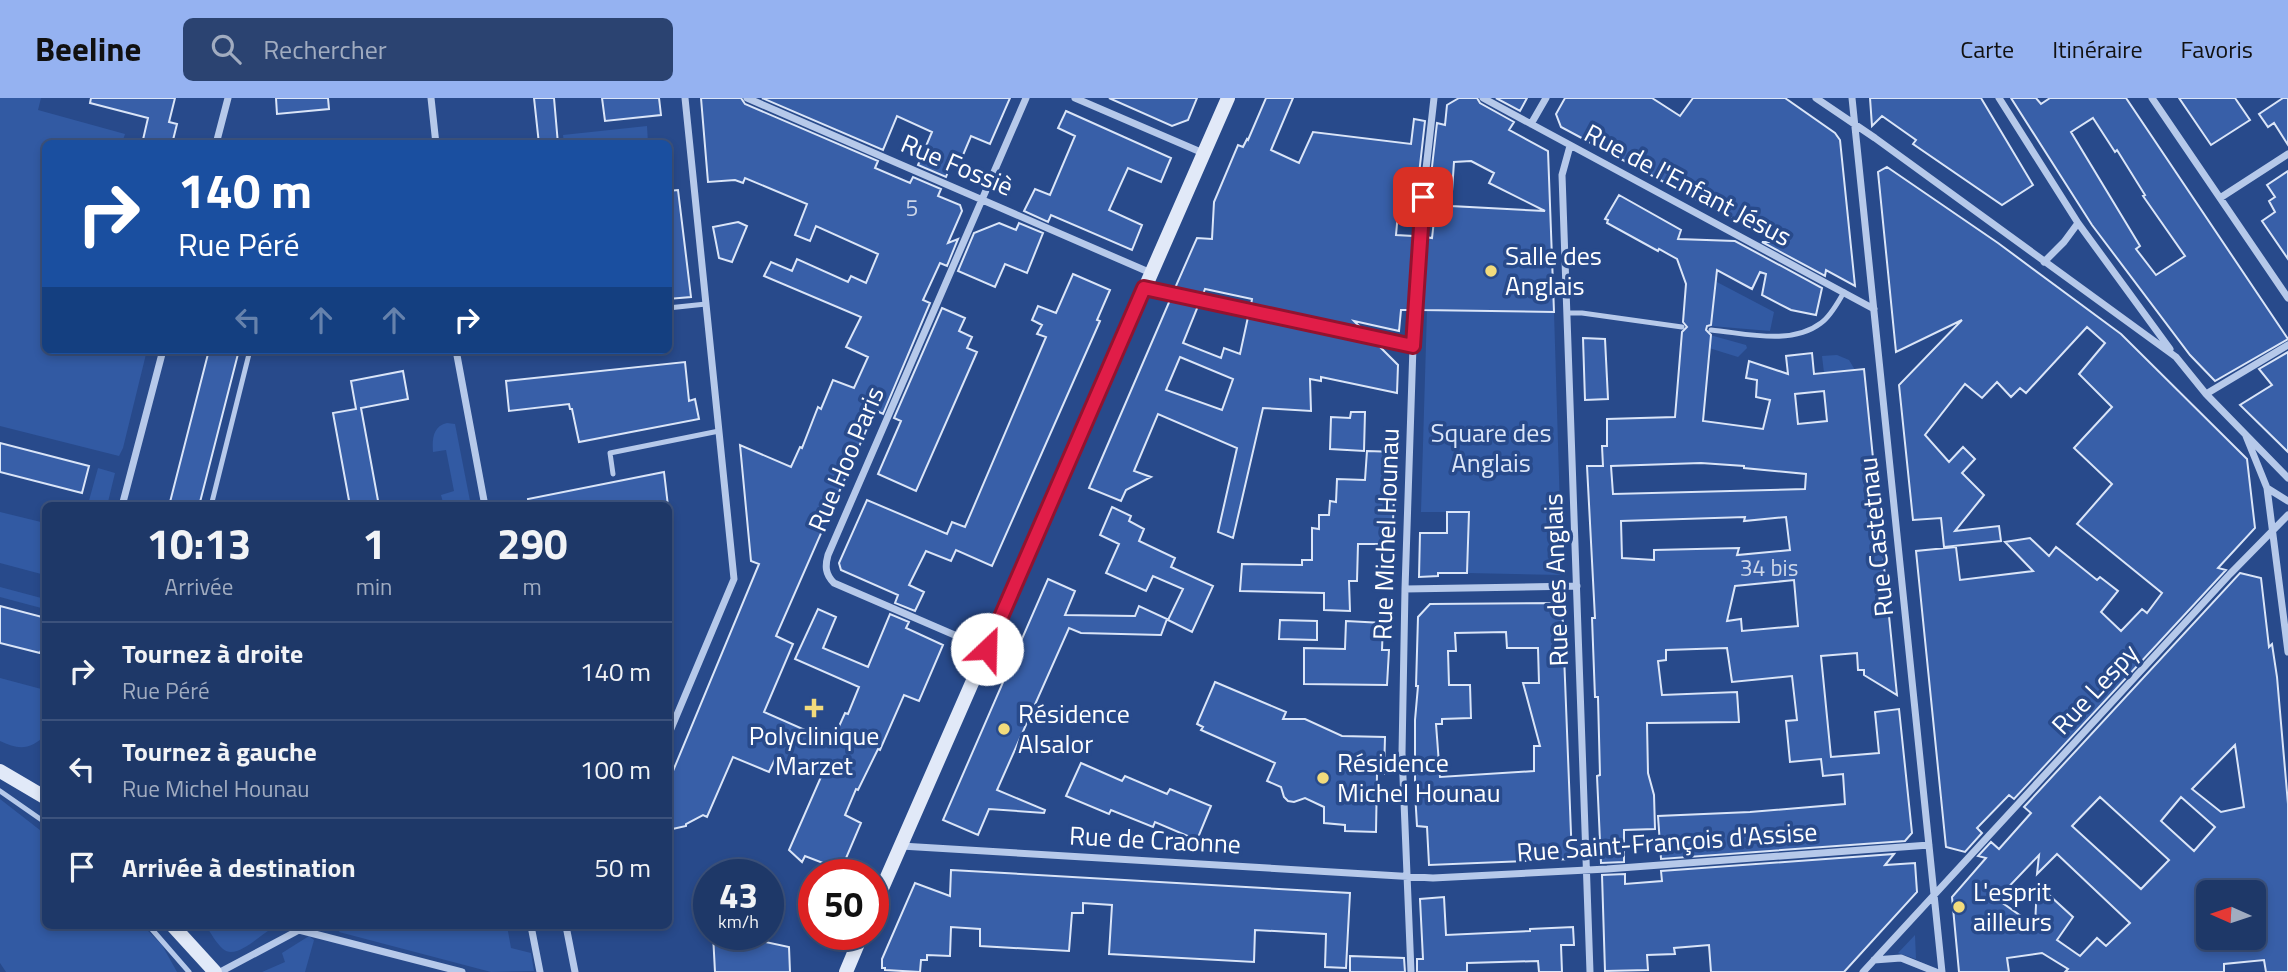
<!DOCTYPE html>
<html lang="fr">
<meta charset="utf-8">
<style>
body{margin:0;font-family:"Titillium Web",sans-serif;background:#2b4371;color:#f1f3f6;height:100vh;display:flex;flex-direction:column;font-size:26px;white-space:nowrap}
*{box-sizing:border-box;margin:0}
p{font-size:23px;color:#a1acc0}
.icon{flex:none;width:38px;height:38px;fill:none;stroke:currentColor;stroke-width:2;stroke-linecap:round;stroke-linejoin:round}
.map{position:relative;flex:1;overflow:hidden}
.details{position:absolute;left:42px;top:404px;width:630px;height:427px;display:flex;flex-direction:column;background:#1e3868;border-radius:10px;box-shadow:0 4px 10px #0003,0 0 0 2px #3c527c}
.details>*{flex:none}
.guide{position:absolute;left:42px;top:42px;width:630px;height:214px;border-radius:10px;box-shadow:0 4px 10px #0003,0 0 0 2px #3c527c;background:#1a4fa0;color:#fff;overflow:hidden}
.needle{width:46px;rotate:273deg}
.tools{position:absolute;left:2196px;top:782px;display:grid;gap:14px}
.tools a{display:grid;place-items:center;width:70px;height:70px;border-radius:10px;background:#1e3868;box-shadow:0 4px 10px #0003,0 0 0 2px #3c527c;font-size:35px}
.speed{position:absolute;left:693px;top:761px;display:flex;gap:14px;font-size:35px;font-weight:700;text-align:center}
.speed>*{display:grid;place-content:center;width:91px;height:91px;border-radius:50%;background:#1e3868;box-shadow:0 4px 10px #0003,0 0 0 2px #3c527c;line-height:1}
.speed small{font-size:18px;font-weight:400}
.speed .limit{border:10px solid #d22;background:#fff;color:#111}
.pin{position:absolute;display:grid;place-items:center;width:60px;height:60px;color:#fff;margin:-30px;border-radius:14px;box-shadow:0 4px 10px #0006}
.me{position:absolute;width:77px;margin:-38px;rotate:24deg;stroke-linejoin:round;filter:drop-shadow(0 0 5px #0008)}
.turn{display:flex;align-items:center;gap:24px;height:147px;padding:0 21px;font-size:32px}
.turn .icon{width:91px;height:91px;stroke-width:2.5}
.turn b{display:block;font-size:49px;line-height:60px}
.lanes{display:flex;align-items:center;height:66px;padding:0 21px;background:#0003;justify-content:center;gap:35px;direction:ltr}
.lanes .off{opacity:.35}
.eta{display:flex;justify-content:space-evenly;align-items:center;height:119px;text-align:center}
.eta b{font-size:42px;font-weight:700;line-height:49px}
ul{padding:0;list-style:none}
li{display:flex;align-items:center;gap:21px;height:98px;padding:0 21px;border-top:2px solid #3c527c}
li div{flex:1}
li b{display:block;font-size:26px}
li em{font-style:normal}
header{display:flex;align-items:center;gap:42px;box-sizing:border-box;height:98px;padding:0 35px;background:#95b2f1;color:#111}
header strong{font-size:33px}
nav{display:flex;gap:38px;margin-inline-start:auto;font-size:24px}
.search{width:490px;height:63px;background:#2b4371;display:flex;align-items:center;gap:18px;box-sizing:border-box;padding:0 24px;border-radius:10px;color:#a1acc0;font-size:26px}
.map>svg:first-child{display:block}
.green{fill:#325aa3}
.building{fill:#385fa8;stroke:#dae5f8;stroke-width:2;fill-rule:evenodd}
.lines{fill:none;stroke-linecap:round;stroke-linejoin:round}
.service{stroke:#b6c9ea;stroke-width:5}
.minor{stroke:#b6c9ea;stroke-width:7}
.secondary{stroke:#e1e9f8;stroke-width:14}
.route-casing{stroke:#92132f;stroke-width:18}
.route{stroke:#e11d48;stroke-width:12}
.poi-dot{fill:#f2db7c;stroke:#284a8b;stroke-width:2.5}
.labels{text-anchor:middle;stroke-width:7;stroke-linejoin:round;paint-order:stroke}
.number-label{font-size:23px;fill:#cdd7e9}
.street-label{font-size:26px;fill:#fff;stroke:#284a8b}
.poi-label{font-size:26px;fill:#fff;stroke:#284a8b;text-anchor:start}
.park-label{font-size:26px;fill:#dae5f8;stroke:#284a8b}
</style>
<header>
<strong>Beeline</strong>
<div class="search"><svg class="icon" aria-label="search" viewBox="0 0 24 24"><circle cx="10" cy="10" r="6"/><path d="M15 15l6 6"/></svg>Rechercher</div>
<nav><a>Carte</a><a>Itinéraire</a><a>Favoris</a></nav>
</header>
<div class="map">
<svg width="2288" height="874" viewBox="0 0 2288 874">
<rect width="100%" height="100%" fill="#284a8b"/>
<path class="green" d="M0,0H41L38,12L125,36L122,45L46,46V252H147L123,350L119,358L0,328Z
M647,28L648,45H564L563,37Z
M1715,183L1774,214L1770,233L1711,228Z
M1427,212L1554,214L1562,477L1467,475L1469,414H1421Z
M1710,237L1746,247L1747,250L1738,259L1709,250Z
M1837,257L1849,262L1855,272L1824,275L1822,258Z
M447,325L455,326L471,408H444L441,397L454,393L446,352L433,354C432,341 433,328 447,325Z
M98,370L115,375L107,408L88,406Z
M0,414L45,425V477L0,465Z
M0,489L45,501V511L0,499Z
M0,580L45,592V637C31,652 18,652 0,643Z
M0,701L45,736L46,828H143L162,847L177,874H6L0,865Z
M206,828H269L268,833C257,840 235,862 223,851C216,845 211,835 206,828Z
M341,828H507L511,850L531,855L534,873L491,874L339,834Z
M1915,837L1916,861L1898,855Z
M309,838L314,842L305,874H262L285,864L282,855Z"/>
<path class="building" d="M91,0H175L169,24L177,26L172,46H142L148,20L90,5Z
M276,0H328L329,11L277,16Z
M534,0H554L558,46H539Z
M602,0H659L661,17L605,23Z
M701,0H741L745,6L878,63L875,70L910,85L913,79L941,91L938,98L960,107L962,113L948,145L958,141L947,168L940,165L923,202L930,205L883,316L875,312L776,538L793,546L764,614L832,644L845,615L848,616L859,589L795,561L818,511L836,519L823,550L868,569L890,516L909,524L906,530L943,547L919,603L904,597L880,652L878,651L858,692L856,691L845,717L861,725L841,772L805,758L802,764L789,752L821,679L776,659L769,674L733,659L707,719L703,717L686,726V728L668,732V685L759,466L751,463L740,347L791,369L800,349L802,350L818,309L821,311L833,282L854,290L868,259L846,249L861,219L764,178L771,164L792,173L797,161L848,184L851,178L866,185L878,156L816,128L810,143L795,137L807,106L745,80L743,85L735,82L708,84Z
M762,0H1010L990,46L971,38L958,69L951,66L946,79L918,67L932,34L897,18L883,52Z
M1109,0H1197L1188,22L1172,28Z
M1266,0H1293L1271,52L1299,65L1313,34L1411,46L1414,21L1425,23L1417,94L1400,93L1396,137L1413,138L1409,212H1401L1399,233L1354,223L1362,231L1251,207L1252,201L1205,191L1203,196L1175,190L1197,140L1212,141L1214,104L1238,47L1243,49L1247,41L1248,42Z
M1459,0H1477L1480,5L1514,24L1509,32L1548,53L1554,214L1421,212L1425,139L1432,140L1437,96L1429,95L1437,25L1445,27L1447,7ZM1471,63L1494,75L1489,85L1545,113L1451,108L1454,64Z
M1496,0H1527L1520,13Z
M1565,0H1652L1680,18L1693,0H1785L1835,35L1840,42L1855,188L1826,172L1825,178L1762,144H1776L1561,29L1556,16Z
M1870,0H1981L2033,87L2002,107L1913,46L1916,42L1882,18L1872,28Z
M2011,0H2036L2041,6L2050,0H2126L2288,241L2215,283L2190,257L2092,127ZM2093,20L2115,54L2117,52L2145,97L2143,98L2185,158L2156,177L2136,151L2140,148L2071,34Z
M2179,0H2235L2250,22L2211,47Z
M2283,0H2288V47L2274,25L2268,29L2259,16Z
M1066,13L1171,60L1161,84L1128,70L1109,112L1142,127L1132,152L1051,117L1048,124L1024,113L1035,91L1050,97L1075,38L1058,30Z
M1887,69L1998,145L2121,236L2247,361L2255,430L2218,470L2226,472L2014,701L2009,697L1977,730L1982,735L1965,754L1946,749L1916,453L1956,449L1960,482L2033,473L2005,444L2030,440L2049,458L2056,449L2097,482L2100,479L2118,493L2101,514L2121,533L2142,511L2147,515L2162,495L2077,426L2112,386L2074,350L2112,309L2079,276L2105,245L2087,229L2026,295L2020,290L2011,299L1997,284L1982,300L1965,286L1925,337L1949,364L1963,349L1975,361L1962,375L1984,397L1955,433L1999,428L2001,443L1944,449L1941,420L1913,422L1899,287L1962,222L1896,254L1878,74Z
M2288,73V161L2262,123L2275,114L2269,103L2275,99L2267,87Z
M678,92L691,199L668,201V93Z
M1619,97L1681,132L1678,141L1735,143L1822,190L1816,217L1791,212L1762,197L1766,176L1760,174L1752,191L1717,172L1711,227L1707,228L1706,232L1711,237L1703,323L1763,331L1770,302L1756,299L1757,282L1746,280L1749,263L1788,276L1786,258L1812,255L1814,276L1864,271L1897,597L1864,577V572H1858L1857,555L1821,558L1831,659L1879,655L1875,614L1899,611L1912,735L1905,743L1661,761L1658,718L1750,714L1845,706L1843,676L1823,678L1821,661L1790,664L1786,623L1797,622L1792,578L1732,584L1727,550L1666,552V562L1658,563L1662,597L1737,594L1739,624L1647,625L1648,675L1654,697L1655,731L1624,732V764L1601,765L1597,678L1600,677L1598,599H1595L1592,520H1595L1587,368H1603L1602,348H1607V321L1675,319L1682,234L1687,229L1683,224L1686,186L1677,161L1659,151L1658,153L1607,125L1608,122L1605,121ZM1824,293L1827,323L1798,326L1795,296ZM1701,365L1744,368V370L1806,376L1805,391L1613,396L1611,368ZM1745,419L1744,423L1786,419L1790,452L1737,457L1739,450L1654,452V462L1622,460L1621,423ZM1794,482L1798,528L1742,533L1741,521L1727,523L1735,488Z
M738,124L747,128L732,164L719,160L713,129Z
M999,125L1016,132L1019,125L1043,135L1027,175L1005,166L995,189L958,173L974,135Z
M1073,176L1110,192L1097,222L1100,223L992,468L956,452L951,463L926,453L909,487L924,494L915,513L895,505L898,497L841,472L839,465L867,402L947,436L952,424L965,429L1046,239L1037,236L1042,227L1032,222L1038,208L1056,215Z
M1170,202L1198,208L1183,245L1221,260L1224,250L1240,256L1248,219L1378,247L1398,267L1397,295L1321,279V283L1310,281L1311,313L1263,310L1233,440L1218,434L1237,350L1158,316L1134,373L1151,379L1126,392L1121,403L1089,390ZM1180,259L1233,281L1222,312L1166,292Z
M942,210L965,220L959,233L972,239L967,250L977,254L916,393L878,376L901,323L894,320Z
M1583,240L1605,241L1608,301L1585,302Z
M209,252H239L199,408H169Z
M2288,254V354L2240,307L2272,287L2259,271Z
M685,264L689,303L695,301L699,321L579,344L572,311H570L569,306L509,313L506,283Z
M403,273L408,301L361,310L379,408H350L333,315L356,311L351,283Z
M1351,314H1365L1364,353L1330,351L1331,319L1350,320Z
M0,345L89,368L82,395L0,374Z
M1367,353L1396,354L1392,446H1358L1357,483H1349L1350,513L1324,512V495L1240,493L1242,466L1302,467V462H1312V430L1319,431V417H1329L1330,403L1336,404L1337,381L1365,382Z
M664,374L668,408H529L528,401Z
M1112,409L1131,418L1129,423L1144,431L1139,443L1175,460L1171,469L1213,488L1192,534L1168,522L1183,491L1153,478L1146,493L1106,475L1119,446L1100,437Z
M1447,414H1469L1467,475H1438V478L1419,479L1420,435H1447Z
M2240,475L2261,480L2269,549L2272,546L2277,579L2288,706V874H2266L2264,862L2224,866V874H2065L2068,871L2042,855L2007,860L2009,874H1959L1952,799L1986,760L1978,758L1991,744L1999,751L2031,715L2024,709ZM2235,647L2244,709L2221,714L2192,691ZM2100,699L2169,762L2141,791L2072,728ZM2181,699L2215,729L2194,753L2161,723ZM2057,756L2130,825L2106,848L2097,840L2080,858L2057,842L2073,819L2037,786L2035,828L1997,801L2039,757L2037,776ZM2208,794H2254V840H2208Z
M1048,481L1075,493L1065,517L1135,518L1139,508L1167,521L1161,537L1081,535L1069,530L997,692L1045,712L1044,715L989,711L978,737L943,722Z
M1562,505L1572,761L1429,767L1427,729L1417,728L1415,694V622L1418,588H1416L1418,519L1430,506ZM1506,534L1507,550H1538L1539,585H1523L1540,648H1534V673L1440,679L1436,626H1442V621L1471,620L1470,587H1449L1448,553H1456L1455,535Z
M0,508L46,520V547H43L40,555L0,545Z
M1280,522L1317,523V542L1279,541Z
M1346,523L1383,525L1382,552H1389L1387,587L1304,586V550L1345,551Z
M1215,584L1286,614L1283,621H1305L1342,638L1385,639L1384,676H1377L1376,734L1345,733V727L1324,725V709L1305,700L1294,704L1288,703L1284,699L1281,689L1267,683L1275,665L1201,632L1203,629L1197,626Z
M1081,665L1122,683L1125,678L1167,696L1170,691L1211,708L1197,742L1155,724L1153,729L1111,712L1109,716L1066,698Z
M1894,756L1885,767L1915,765L1917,794L1844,874H1711L1709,847L1674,850L1675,856L1647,857L1648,872L1605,873L1602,777L1625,776V786L1662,783L1661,773Z
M951,772L1350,795L1346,870L1325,869L1326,836L1255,832L1254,864L1109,856L1112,807L1083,805V815H1072L1069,853L980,848V831L951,829L950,858L927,857V862H921L920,874L885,872V870H882V861L915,785L950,798Z
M1444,799L1446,837L1530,833V831L1573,829L1574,847H1561L1562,874H1539L1538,863L1467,865V874H1417V861H1423L1420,801Z
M713,836H728L789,849L790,874H715Z
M1350,858L1404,860L1405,874H1350Z"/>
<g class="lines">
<path class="service" d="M668,210L706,206
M1567,215H1582L1682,229
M1711,232C1745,235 1791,248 1821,225C1831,218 1838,204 1844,194
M613,376L610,355L719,333
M211,408L250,252
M0,693L46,725
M149,828L189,874"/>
<path class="minor" d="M431,0L436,46
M747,0L1151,175
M1075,0L1203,55
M1483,0L1874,211
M1816,0L1875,40L2176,259L2206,296L2288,380
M1852,0L1942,874
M1999,0L2078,125L2170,251
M2152,0L2288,200
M1531,26L1546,0
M216,46L228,0
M1570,48L1562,77L1590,874
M2220,100L2288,56
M2044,164L2064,144L2078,125
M1145,190L1413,248
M456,252L485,408
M2206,296L2288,247
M2246,338L2267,390L2288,403
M2267,390L2288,554
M122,408L163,252
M1405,491L1577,488
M987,551L834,485C825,476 825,468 828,457L1026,0
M668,638L734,481L685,0
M901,748L1433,780L1607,771L1929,747
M531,828L540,874
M566,828L575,874
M299,832L462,874
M1874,862L1901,860L1936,874
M220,874L299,832L300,828
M1411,874L1402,655L1405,491L1413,248L1420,124L1434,0
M1863,874L2230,476L2288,417"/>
<path class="secondary" d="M0,673L46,700
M873,811L1228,0
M173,828L215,874
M846,874L862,836"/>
</g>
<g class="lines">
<g class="route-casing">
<path id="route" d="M987,551L1144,190L1413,248L1423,99"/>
</g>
<use href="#route" class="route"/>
</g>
<g class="poi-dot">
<circle cx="1491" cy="173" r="7"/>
<path d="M810.5 599.5h7v7h7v7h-7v7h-7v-7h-7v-7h7z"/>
<circle cx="1004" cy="631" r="7"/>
<circle cx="1323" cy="680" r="7"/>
<circle cx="1959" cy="809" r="7"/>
</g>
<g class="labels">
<g class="number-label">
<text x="912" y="118">5</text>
<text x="1769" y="478">34 bis</text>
</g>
<g class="street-label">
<text transform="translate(957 67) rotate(23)" y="9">Rue Fossiè</text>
<text transform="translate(1688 87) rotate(28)" y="9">Rue de l'Enfant Jésus</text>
<text transform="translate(846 361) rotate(-67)" y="9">Rue Hoo Paris</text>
<text transform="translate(1386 436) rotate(-88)" y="9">Rue Michel Hounau</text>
<text transform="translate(1876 439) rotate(-96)" y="9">Rue Castetnau</text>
<text transform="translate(1556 482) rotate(-92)" y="9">Rue des Anglais</text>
<text transform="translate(2095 591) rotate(-47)" y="9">Rue Lespy</text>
<text transform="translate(1155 742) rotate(3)" y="9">Rue de Craonne</text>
<text transform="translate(1667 744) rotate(-4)" y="9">Rue Saint-François d'Assise</text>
</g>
<g class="poi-label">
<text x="1505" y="167">Salle des<tspan x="1505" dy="30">Anglais</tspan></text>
<text x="1018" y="625">Résidence<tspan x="1018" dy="30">Alsalor</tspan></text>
<text x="814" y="647" text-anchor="middle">Polyclinique<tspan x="814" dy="30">Marzet</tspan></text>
<text x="1337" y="674">Résidence<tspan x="1337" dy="30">Michel Hounau</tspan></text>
<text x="1973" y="803">L'esprit<tspan x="1973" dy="30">ailleurs</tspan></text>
</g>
<g class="park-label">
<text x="1491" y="344">Square des<tspan x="1491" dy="30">Anglais</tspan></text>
</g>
</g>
</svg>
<div class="tools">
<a><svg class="needle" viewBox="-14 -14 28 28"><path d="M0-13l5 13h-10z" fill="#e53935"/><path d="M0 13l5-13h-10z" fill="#a1acc0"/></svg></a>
</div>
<div class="speed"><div>43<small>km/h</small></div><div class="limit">50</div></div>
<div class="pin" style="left:1423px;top:99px;background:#d93025"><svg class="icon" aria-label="arrive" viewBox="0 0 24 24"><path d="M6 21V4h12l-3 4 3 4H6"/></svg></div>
<svg class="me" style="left:987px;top:551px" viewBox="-20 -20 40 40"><circle r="19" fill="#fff"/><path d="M0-13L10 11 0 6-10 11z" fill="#e11d48"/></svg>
<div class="guide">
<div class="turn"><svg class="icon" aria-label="right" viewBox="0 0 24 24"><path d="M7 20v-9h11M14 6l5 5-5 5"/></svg><div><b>140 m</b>Rue Péré</div></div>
<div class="lanes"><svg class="icon off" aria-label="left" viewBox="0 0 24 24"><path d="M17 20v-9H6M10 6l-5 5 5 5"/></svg><svg class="icon off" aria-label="ahead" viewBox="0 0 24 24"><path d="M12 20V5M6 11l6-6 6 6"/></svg><svg class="icon off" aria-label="ahead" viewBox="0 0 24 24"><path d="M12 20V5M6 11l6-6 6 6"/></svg><svg class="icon" aria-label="right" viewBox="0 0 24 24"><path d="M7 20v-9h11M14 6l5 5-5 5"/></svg></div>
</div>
<section class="details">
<div class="eta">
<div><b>10:13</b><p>Arrivée</p></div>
<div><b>1</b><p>min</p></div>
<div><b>290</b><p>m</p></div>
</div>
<ul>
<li><svg class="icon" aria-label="right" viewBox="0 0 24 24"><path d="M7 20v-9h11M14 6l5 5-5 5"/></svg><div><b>Tournez à droite</b><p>Rue Péré</p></div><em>140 m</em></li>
<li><svg class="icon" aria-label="left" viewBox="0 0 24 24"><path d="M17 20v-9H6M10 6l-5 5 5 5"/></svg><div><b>Tournez à gauche</b><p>Rue Michel Hounau</p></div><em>100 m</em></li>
<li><svg class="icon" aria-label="arrive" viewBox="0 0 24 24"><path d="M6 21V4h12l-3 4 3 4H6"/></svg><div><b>Arrivée à destination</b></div><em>50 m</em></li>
</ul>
</section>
</div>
